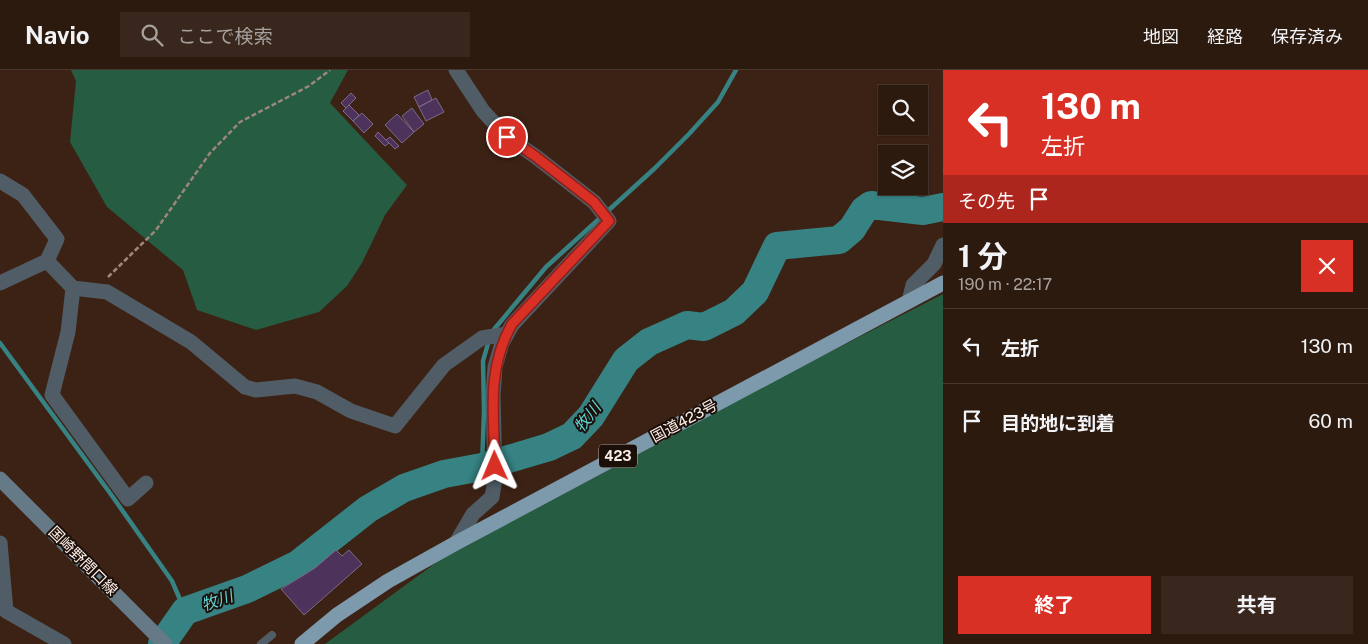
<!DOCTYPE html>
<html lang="ja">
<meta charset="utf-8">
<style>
body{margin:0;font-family:"Public Sans","Noto Sans JP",sans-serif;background:#39271d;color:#f1f3f6;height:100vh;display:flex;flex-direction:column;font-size:19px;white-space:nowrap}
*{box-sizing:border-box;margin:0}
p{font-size:16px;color:#a7a19e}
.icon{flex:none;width:28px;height:28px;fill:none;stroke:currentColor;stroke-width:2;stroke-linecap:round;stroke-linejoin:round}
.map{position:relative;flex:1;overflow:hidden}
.details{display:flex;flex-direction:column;background:#2d1a0f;width:425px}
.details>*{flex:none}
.top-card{background:#d93025;color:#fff;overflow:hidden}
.controls{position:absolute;left:878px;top:15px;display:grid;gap:10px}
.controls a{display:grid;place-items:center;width:50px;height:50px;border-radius:0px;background:#2d1a0f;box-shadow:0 1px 4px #0004,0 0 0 1px #48382f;font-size:25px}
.pin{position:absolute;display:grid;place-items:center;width:42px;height:42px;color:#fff;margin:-21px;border:2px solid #fff;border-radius:50%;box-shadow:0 1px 5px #0007}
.me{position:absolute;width:55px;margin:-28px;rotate:359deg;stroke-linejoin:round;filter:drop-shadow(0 0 4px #0008)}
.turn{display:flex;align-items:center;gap:18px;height:105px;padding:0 15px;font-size:22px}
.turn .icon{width:65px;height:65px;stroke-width:2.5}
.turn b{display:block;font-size:35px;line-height:42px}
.then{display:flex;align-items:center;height:48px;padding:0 15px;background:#0003;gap:10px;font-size:19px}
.round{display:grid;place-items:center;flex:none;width:52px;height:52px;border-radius:0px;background:#39271d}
.summary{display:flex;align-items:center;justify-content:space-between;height:85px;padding:0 15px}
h1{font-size:30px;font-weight:700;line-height:38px}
.button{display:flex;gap:10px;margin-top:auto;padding:10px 15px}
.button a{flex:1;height:58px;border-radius:0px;background:#d93025;color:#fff;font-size:20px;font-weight:700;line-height:58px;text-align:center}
.button a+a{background:#39271d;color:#f1f3f6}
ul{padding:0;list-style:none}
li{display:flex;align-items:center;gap:15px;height:75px;padding:0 15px;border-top:1px solid #48382f}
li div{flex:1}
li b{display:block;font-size:19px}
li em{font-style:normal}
header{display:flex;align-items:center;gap:30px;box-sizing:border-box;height:70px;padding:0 25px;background:#2d1a0f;border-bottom:1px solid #48382f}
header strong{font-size:24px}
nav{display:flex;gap:28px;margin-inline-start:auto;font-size:18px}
.search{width:350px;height:45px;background:#39271d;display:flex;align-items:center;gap:12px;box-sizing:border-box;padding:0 18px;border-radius:0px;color:#a7a19e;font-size:19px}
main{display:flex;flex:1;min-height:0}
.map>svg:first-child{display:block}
.forest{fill:#265c41}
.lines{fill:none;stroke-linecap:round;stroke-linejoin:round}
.stream{stroke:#378384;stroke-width:4.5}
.river{stroke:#378384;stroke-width:28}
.building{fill:#4d335b;stroke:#7c6a86}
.path{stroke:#9b877c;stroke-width:2.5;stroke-dasharray:5 2.5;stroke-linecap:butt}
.service{stroke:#505d66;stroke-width:8}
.minor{stroke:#505d66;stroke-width:15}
.secondary{stroke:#667987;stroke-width:15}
.trunk{stroke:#7d99ac;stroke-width:15}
.route-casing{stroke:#8d1f18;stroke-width:12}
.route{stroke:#d93025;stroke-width:9}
.labels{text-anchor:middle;stroke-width:4;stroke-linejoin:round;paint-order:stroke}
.shield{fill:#1b0f09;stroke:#b9aba4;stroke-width:1}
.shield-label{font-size:14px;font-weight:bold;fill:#fdeee7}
.street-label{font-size:15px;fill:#fdeee7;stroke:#1b0f09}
.water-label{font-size:16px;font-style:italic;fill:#60d4d5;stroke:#1b0f09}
</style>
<header>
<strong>Navio</strong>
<div class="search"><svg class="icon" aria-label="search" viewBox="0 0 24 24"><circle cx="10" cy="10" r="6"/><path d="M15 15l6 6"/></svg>ここで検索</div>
<nav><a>地図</a><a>経路</a><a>保存済み</a></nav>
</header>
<main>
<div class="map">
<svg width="943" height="574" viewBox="0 0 943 574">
<rect width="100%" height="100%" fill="#3c2214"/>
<path class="forest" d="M71,0H348L330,33L407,115L385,145L362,193L347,216L319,242L256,260L197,240L183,200L107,137L70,72L76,11Z
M943,224V574H325L441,489L616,396L773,311Z"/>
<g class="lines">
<path class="stream" d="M491,263L546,197L654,99L689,64L718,32L736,0
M0,273L110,423L172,511L185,541
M482,397L484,341L483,291L489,270"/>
<path class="river" d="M162,574L185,541L247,519L298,494L368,439L404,418L444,404L482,397L549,377L572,366L591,346L626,290L649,272L687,255L704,257L734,242L755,222L777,176L839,170L852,159L864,140L871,135L923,141L943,137"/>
</g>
<path class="building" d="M428,20L432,30L419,37L414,27Z
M351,23L356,28L346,38L341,33Z
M436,28L444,42L426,51L419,37Z
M349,35L359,45L353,51L343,41Z
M412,38L424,54L414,62L402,46Z
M362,43L373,54L364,63L353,51Z
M397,44L414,62L402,73L385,55Z
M378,62L389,73L385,76L375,66Z
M390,67L399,76L395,79L386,70Z
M336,480L342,486L349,480L362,494L304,545L281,519L315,498Z"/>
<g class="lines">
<path class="path" d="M108,207L156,160L210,83L240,52L309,16L330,0"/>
<path class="service" d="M261,574L272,565"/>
<path class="minor" d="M0,111L23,125L57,169L47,191L0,213
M47,191L73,218L107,222L191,272L245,317L256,320L295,316L317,322L351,341L395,356L444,295L482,268L507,264
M73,218L68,262L52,325L128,429L146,413
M909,231L913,215L934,194L943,175
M0,473L6,541L64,574
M456,473L473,444L492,427L495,409L493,326L495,297L502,273L512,255L609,151L594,132L535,86L507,67L483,41L456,0"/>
<path class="secondary" d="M0,409L165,574"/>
<path class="trunk" d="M302,574L337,545L388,511L456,473L943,213"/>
</g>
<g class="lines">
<g class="route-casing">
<path id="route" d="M495,396C494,345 486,300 512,254L609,151L594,132L535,86L507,67"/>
</g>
<use href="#route" class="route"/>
</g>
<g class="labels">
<rect class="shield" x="599" y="374.5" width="38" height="23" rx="4"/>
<g class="shield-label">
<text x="618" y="391">423</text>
</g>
<g class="street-label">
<text transform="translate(684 351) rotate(-28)" y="5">国道423号</text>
<text transform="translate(83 491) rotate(45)" y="5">国崎野間口線</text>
</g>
<g class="water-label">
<text transform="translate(587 347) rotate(-52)" y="6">牧川</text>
<text transform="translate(217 530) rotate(-19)" y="6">牧川</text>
</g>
</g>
</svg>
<div class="controls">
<a><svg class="icon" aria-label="search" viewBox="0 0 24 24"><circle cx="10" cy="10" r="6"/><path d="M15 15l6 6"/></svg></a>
<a><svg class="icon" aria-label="layers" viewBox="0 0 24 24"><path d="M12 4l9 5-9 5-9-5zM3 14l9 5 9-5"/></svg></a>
</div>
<div class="pin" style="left:507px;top:67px;background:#d93025"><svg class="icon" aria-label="arrive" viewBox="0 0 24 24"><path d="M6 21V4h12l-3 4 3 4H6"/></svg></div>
<svg class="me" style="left:495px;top:396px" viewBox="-20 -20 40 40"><path d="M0-17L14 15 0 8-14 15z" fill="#d93025" stroke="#fff" stroke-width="4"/></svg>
</div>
<section class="details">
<div class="top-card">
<div class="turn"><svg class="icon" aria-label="left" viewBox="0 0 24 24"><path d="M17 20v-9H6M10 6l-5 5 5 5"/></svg><div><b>130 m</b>左折</div></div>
<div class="then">その先<svg class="icon" aria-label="arrive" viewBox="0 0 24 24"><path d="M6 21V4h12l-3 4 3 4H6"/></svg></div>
</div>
<div class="summary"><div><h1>1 分</h1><p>190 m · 22:17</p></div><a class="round" style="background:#d93025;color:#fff"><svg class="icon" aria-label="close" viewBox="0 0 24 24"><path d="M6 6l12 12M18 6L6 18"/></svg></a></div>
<ul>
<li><svg class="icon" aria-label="left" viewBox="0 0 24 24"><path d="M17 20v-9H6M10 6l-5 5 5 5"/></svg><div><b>左折</b></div><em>130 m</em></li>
<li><svg class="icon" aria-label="arrive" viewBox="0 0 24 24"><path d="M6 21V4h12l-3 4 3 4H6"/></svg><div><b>目的地に到着</b></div><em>60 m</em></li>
</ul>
<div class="button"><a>終了</a><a>共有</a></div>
</section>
</main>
